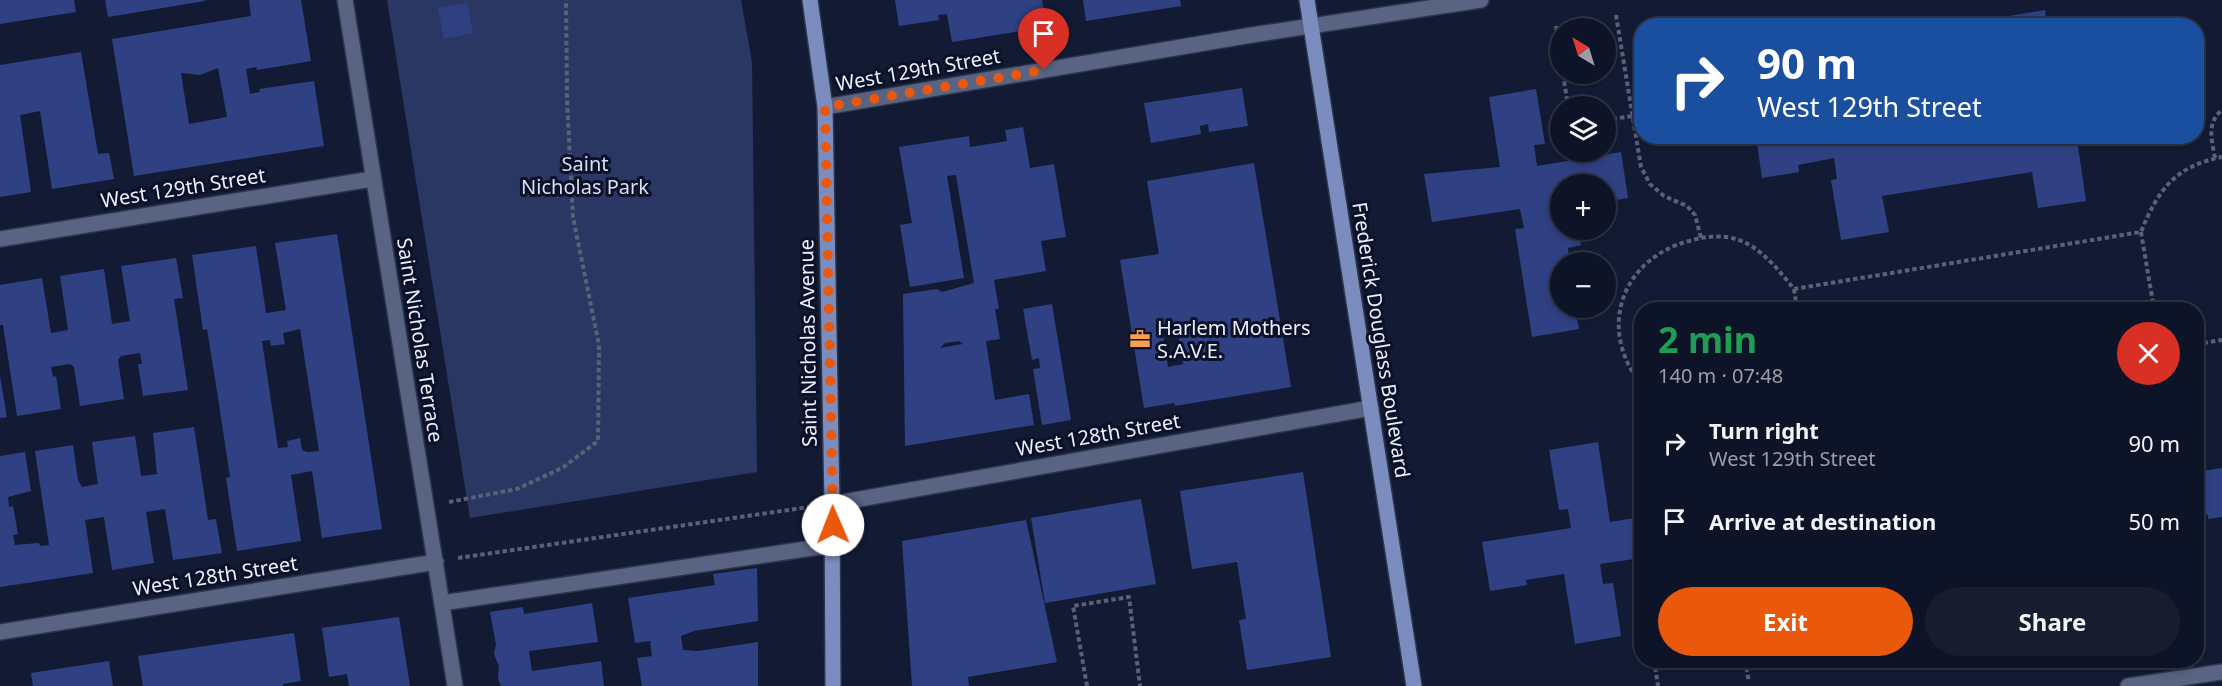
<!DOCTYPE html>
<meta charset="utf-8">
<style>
body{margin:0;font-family:"Noto Sans",sans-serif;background:#171d2f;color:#f1f3f6;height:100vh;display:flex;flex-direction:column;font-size:22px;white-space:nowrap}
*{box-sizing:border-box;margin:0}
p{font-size:20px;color:#9b9ea7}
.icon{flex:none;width:33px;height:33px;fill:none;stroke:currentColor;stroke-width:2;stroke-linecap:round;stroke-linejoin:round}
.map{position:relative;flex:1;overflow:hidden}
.details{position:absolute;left:1634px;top:302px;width:570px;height:366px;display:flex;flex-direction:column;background:#0e1427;border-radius:24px;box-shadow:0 3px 9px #0003,0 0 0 2px #2e3344}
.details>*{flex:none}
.hud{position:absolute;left:1634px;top:18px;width:570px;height:126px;border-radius:24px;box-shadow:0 3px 9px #0003,0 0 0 2px #2e3344;background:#1a4fa0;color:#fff;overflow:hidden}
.needle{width:39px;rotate:322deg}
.buttons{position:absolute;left:1550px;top:18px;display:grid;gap:12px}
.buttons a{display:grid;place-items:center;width:66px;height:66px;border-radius:50%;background:#0e1427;box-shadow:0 3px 9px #0003,0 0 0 2px #2e3344;font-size:30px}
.pin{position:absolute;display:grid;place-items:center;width:51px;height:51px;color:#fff;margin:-62px -26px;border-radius:50% 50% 50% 0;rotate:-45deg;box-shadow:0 0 6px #0007}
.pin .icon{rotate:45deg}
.me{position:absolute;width:66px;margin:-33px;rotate:359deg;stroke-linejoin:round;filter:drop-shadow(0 0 4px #0008)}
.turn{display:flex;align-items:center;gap:21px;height:126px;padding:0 24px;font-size:27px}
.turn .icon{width:78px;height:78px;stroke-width:2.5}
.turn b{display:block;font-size:42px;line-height:51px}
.round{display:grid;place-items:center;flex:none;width:63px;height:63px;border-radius:32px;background:#171d2f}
.head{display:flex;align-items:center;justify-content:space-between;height:102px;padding:0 24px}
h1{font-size:36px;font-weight:700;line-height:45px;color:#1e9e55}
.cta{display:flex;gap:12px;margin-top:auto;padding:12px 24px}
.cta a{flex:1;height:69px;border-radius:36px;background:#ea580c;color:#fff;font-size:24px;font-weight:700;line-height:69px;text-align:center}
.cta a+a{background:#171d2f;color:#f1f3f6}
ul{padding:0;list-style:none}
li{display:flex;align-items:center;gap:18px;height:78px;padding:0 24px}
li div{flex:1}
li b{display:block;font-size:22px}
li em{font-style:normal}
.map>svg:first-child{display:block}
.green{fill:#2a3763}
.building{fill:#2f4183;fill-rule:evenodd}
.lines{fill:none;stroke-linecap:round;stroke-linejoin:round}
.service-casing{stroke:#2d354c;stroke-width:18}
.minor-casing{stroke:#2d354c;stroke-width:18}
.secondary-casing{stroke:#2d354c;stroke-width:18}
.path{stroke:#5a6176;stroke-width:4;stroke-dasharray:4.5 3;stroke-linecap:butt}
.service{stroke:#596483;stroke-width:15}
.minor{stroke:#596483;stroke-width:15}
.secondary{stroke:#7b8cbe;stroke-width:15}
.route{stroke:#ea580c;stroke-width:10;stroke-dasharray:0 18}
.labels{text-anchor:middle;stroke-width:6;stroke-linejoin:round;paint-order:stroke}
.street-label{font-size:20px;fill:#ebf0fe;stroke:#0b1129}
.park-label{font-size:20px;fill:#d8dff3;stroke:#0b1129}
.poi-label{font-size:20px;fill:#ebf0fe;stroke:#0b1129;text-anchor:start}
</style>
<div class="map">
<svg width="2222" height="686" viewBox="0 0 2222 686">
<rect width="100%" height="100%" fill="#131b34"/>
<path class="green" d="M387,0H741L752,62L757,472L470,518Z"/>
<path class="building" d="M0,0H74L76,12L0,24Z
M105,0H205V1L108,17Z
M249,0H301L311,61L257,70L256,67L246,69L250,94L260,92L259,89L314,81L324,146L134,176L112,39L251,16ZM218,68L227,117L189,124L181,73L200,75Z
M895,0H1042L1047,27L952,42L947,14L938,15L939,20L899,26Z
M1083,0H1180L1181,6L1086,21Z
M467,3L473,33L444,39L438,8Z
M2045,10L2047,26H1999L1998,18Z
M81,52L98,154L109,153L114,179L52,189L40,111L20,115L31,192L0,197V65Z
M1242,88L1248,126L1209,132L1208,124L1200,126L1201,134L1151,143L1144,103Z
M1536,89L1545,144L1534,145L1537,166L1621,152L1628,198L1605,202V184H1560V230H1565L1566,234L1579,232L1581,245L1568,248L1569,262H1560V308H1575L1579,329L1532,337L1515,229L1524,228L1520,209L1432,222L1424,174L1500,167L1489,97Z
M1023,127L1030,168L1054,164L1066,237L1041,241L1046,271L994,280L999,309H995L1000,339L986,341L995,400L1029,394L1034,425L905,446L903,294L937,289L942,292L974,283L956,175L947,176L964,278L910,287L900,225L912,223L899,147L969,136L970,147L1007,141L1005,130ZM959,341L963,344L940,348L945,343Z
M1756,136H2070L2071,141L2077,140L2086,201L2038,208L2032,172L1882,196L1889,232L1841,240L1831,180L1837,179L1834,158L1798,165L1799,172L1762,178Z
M1254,163L1291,387L1175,406L1174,403L1144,408L1120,260L1159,254L1147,181ZM1177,327L1183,364L1168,367L1162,329Z
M337,234L382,529L322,538L312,471L291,475L301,541L237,551L226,478L230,477L219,404L207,329L203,330L192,255L256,246L266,313L286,310L275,243ZM300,329L319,451L307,452L302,450L300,438L287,441L288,447L278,448L262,341L270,340L271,346L285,344L283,333Z
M176,258L183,298L174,299L188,390L143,396L138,364H142L140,353L121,356L118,360L124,399L80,406L74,367L70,364L51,367L53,377L56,376L61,409L17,416L3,325H0V285L42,278L51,333L68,330L60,276L104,269L112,324L130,321L121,266Z
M1052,304L1071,420L1042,425L1033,369L1040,368L1039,358L1032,360L1023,309Z
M0,376L7,417L0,418Z
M194,427L208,520L216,519L222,553L173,560L165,509L146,512L154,563L112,570L104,517L85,520L93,573L0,587V456L25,452L31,491L8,497L9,507L13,506L18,534L13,535L15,545L39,543L40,546L49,545L35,451L73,445L78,480L82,487L98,484L92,442L135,436L141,476L157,474L153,433Z
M1598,442L1610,522L1641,517V558L1600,564L1603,584L1613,583L1621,636L1575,644L1564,574L1526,580L1527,585L1490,591L1482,542L1571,528L1568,509L1559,510L1549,450Z
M2222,468V517L2208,519V515L2196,517V472Z
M1303,472L1331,657L1247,670L1239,620L1246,619L1237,562L1192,569L1180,491Z
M1141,499L1156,584L1045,603L1031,518Z
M1026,520L1057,662L968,677L969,686H912L902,541Z
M757,568L758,621L694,631L681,636L683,650L698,651L758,642V686H642L637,658L652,656L650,641L635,643L628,598L715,585L713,574Z
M592,603L598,642L529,651L532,671L601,661L604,686H501L498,679L499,666L494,654L496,645L490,612L523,607L524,614Z
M399,617L410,686H349L347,674L329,677L322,628Z
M294,633L301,681L283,684V686H143L138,656Z
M109,661L113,686H33L31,673Z"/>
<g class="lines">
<g class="service-casing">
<path id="service" d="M442,603L833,545"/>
</g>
<g class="minor-casing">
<path id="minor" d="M345,0L455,686
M825,107L1252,35L1481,0
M0,239L372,179
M832,504L1371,408
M0,632L436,562
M2128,686L2222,672"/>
</g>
<g class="secondary-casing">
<path id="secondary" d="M810,0L825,107L832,504L833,686
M1307,0L1414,686"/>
</g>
<path class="path" d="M1616,15L1641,167L1650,184L1664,196L1687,206L1695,215L1701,238
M1556,26L1560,51
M1563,74L1568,106
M1605,120L1633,116
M2215,158C2212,141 2206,123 2222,110
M2141,232L2154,309
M1794,289L1797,309
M2196,344L2222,340
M1641,384C1597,329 1621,259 1689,241C1709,235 1729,234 1748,244C1766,254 1781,273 1794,289L2141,232C2158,190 2175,166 2222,157
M449,502L517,489L562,468L598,441L599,345L573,217L567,99L566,0
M458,558L809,507
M1654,660L1658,686
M1745,660L1749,682
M1087,686L1073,606L1129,597L1140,686"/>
<use href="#service" class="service"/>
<use href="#minor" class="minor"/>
<use href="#secondary" class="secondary"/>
</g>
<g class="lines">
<path class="route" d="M833,525L825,107L1044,70"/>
</g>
<defs>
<g id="office-bare" transform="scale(1.62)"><path d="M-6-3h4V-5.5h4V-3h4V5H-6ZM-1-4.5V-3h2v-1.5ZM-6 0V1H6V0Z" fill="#fa9f4f" stroke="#0b1129" stroke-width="2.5" paint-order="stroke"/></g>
</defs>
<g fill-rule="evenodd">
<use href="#office-bare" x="1140" y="339"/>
</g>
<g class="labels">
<g class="street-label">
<text transform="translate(918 70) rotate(-10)" y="7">West 129th Street</text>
<text transform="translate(183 188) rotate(-9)" y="7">West 129th Street</text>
<text transform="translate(420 340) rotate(81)" y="7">Saint Nicholas Terrace</text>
<text transform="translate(1381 340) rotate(81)" y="7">Frederick Douglass Boulevard</text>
<text transform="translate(808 343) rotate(-91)" y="7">Saint Nicholas Avenue</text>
<text transform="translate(1098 435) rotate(-10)" y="7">West 128th Street</text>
<text transform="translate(215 576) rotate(-9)" y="7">West 128th Street</text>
</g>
<g class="park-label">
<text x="585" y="171">Saint<tspan x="585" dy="23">Nicholas Park</tspan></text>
</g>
<g class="poi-label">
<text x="1157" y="335">Harlem Mothers<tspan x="1157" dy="23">S.A.V.E.</tspan></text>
</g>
</g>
</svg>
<div class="buttons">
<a><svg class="needle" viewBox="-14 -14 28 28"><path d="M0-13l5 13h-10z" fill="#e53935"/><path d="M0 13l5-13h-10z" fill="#9b9ea7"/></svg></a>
<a><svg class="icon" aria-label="layers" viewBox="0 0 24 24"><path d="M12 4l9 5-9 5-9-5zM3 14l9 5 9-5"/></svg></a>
<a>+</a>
<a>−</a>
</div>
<div class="pin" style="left:1044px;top:70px;background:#d93025"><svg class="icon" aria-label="arrive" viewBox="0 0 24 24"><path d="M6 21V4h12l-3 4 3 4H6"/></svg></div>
<svg class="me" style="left:833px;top:525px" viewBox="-20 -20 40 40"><circle r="19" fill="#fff"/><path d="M0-13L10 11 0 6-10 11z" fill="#ea580c"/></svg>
<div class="hud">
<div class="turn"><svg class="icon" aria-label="right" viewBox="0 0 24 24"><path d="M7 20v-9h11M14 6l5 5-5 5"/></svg><div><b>90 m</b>West 129th Street</div></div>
</div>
<section class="details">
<div class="head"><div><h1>2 min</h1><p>140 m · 07:48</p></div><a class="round" style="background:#d93025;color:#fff"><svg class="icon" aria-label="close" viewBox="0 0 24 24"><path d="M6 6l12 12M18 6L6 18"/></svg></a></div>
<ul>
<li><svg class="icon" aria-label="right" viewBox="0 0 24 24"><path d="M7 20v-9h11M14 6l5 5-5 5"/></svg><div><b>Turn right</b><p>West 129th Street</p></div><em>90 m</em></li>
<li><svg class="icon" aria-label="arrive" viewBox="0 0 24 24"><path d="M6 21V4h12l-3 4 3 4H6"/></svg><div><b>Arrive at destination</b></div><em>50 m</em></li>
</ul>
<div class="cta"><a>Exit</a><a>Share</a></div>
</section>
</div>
